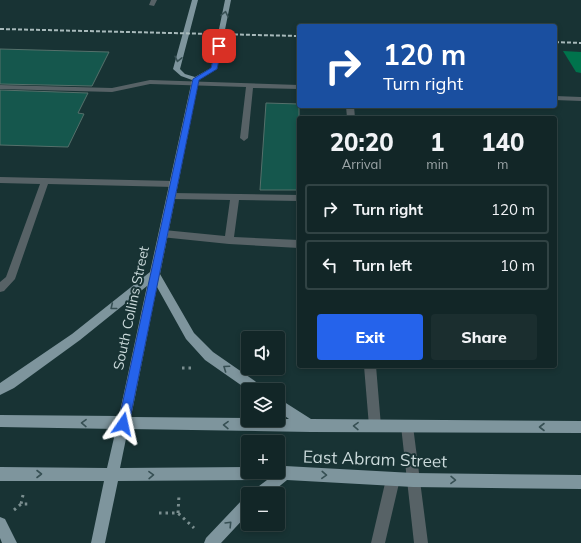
<!DOCTYPE html>
<meta charset="utf-8">
<style>
body{margin:0;font-family:Mulish,sans-serif;background:#1b2e2f;color:#f1f3f6;height:100vh;display:flex;flex-direction:column;font-size:15px;white-space:nowrap}
*{box-sizing:border-box;margin:0}
p{font-size:13px;color:#9ca5a7}
.icon{flex:none;width:22px;height:22px;fill:none;stroke:currentColor;stroke-width:2;stroke-linecap:round;stroke-linejoin:round}
.map{position:relative;flex:1;overflow:hidden}
.details{position:absolute;left:297px;top:116px;width:260px;height:252px;display:flex;flex-direction:column;background:#122627;border-radius:4px;box-shadow:0 2px 6px #0003,0 0 0 1px #314344}
.details>*{flex:none}
.hud{position:absolute;left:297px;top:24px;width:260px;height:84px;border-radius:4px;box-shadow:0 2px 6px #0003,0 0 0 1px #314344;background:#1a4fa0;color:#fff;overflow:hidden}
.fabs{position:absolute;left:241px;top:331px;display:grid;gap:8px}
.fabs a{display:grid;place-items:center;width:44px;height:44px;border-radius:4px;background:#122627;box-shadow:0 2px 6px #0003,0 0 0 1px #314344;font-size:20px}
.pin{position:absolute;display:grid;place-items:center;width:34px;height:34px;color:#fff;margin:-17px;border-radius:8px;box-shadow:0 2px 6px #0006}
.me{position:absolute;width:44px;margin:-22px;rotate:11deg;stroke-linejoin:round;filter:drop-shadow(0 0 3px #0008)}
.turn{display:flex;align-items:center;gap:14px;height:84px;padding:0 20px;font-size:18px}
.turn .icon{width:52px;height:52px;stroke-width:2.5}
.turn b{display:block;font-size:28px;line-height:34px}
.eta{display:flex;justify-content:space-evenly;align-items:center;height:68px;text-align:center}
.eta b{font-size:24px;font-weight:800;line-height:28px}
.button{display:flex;gap:8px;margin-top:auto;padding:8px 20px}
.button a{flex:1;height:46px;border-radius:4px;background:#2563eb;color:#fff;font-size:16px;font-weight:800;line-height:46px;text-align:center}
.button a+a{background:#1b2e2f;color:#f1f3f6}
ul{padding:0;list-style:none}
li{display:flex;align-items:center;gap:12px;height:50px;margin:0 8px 6px;padding:0 12px;border:2px solid #314344;border-radius:4px}
li div{flex:1}
li b{display:block;font-size:15px}
li em{font-style:normal}
.map>svg:first-child{display:block}
.forest{fill:#00734c}
.building{fill:#15574d;stroke:#55706b}
.lines{fill:none;stroke-linecap:round;stroke-linejoin:round}
.path{stroke:#7a8e8f;stroke-width:3;stroke-dasharray:2.5 4;stroke-linecap:butt}
.minor{fill:#576266;fill-rule:evenodd}
.major{fill:#7e959d;fill-rule:evenodd}
.rail{stroke:#a8babb;stroke-width:2;stroke-dasharray:4 2;stroke-linecap:butt}
.oneway{stroke:#375054}
.route{fill:#2563eb;stroke:#184099}
.labels{text-anchor:middle;stroke-width:4;stroke-linejoin:round;paint-order:stroke}
.street-label{font-size:14px;fill:#cad9da;stroke:#183334}
.near-street-label{font-size:17px;fill:#cad9da;stroke:#183334}
</style>
<div class="map">
<svg width="581" height="543" viewBox="0 0 581 543">
<rect width="100%" height="100%" fill="#183334"/>
<path class="forest" d="M563,51L581,52V73L576,72Z"/>
<path class="building" d="M0,49L109,52L92,86L0,84Z
M0,90L88,93L78,113L84,114L68,147L0,145Z
M266,103L299,104V190H260Z"/>
<g class="lines">
<path class="path" d="M182,368H193
M23,495L21,504H29
M14,510L21,504
M159,513H178L194,528
M178,513L179,495"/>
<path class="minor" d="M151,0H157L154,6L149,5Z
M150,80L299,85V89L253,88L248,138L244,141L240,138L246,87L150,84L112,92L0,89V85L112,88Z
M555,96L581,97V101L555,100Z
M346,106H354L355,118H347Z
M0,177L174,181L178,184L174,187L48,184L15,279L4,291L0,292V282L6,277L40,184L0,183Z
M172,193L299,195V201L239,200L234,237L299,240V248L229,244L161,237L159,234L164,230L225,236L230,200L172,199L168,196Z
M364,366H376L381,426L379,430L375,432L371,430L369,426Z
M407,420L411,422L413,426L428,543H414L401,426L403,422Z
M393,472L398,474L400,479L385,543H371L386,479L388,474Z"/>
<path class="major" d="M192,0H198L180,69L185,74L195,77L211,68L225,0H231L217,69L199,80L160,274L194,333L213,352L262,386L264,390H248L205,360L186,339L157,287L131,417L248,418V420L289,419L278,411V398L311,419L581,421V433L311,432L128,429L120,468L248,467V472H278V467L285,466L413,473L581,475V489L413,487L287,480L270,494H253L255,489L267,480L118,481L105,543H91L104,481H0V467L107,468L116,429L0,427V415L119,416L147,286L80,340L14,388L0,395V383L72,334L150,272L192,80L181,76L173,69Z
M248,497V514L221,543H204L206,538L243,499Z
M0,517L5,519L17,543H2L0,538Z"/>
<path class="rail" d="M0,29L299,36
M555,42L581,43"/>
</g>
<defs><path id="oneway-chevron" d="M-2-3.5L2.5 0L-2 3.5" fill="none" stroke-width="1.6" stroke-linecap="round" stroke-linejoin="round"/></defs>
<g class="oneway">
<use href="#oneway-chevron" transform="translate(225 14) rotate(-78)"/>
<use href="#oneway-chevron" transform="translate(178 59) rotate(103)"/>
<use href="#oneway-chevron" transform="translate(113 307) rotate(141)"/>
<use href="#oneway-chevron" transform="translate(226 368) rotate(-145)"/>
<use href="#oneway-chevron" transform="translate(84 423) rotate(-179)"/>
<use href="#oneway-chevron" transform="translate(226 425) rotate(-179)"/>
<use href="#oneway-chevron" transform="translate(356 426) rotate(-179)"/>
<use href="#oneway-chevron" transform="translate(542 427) rotate(-180)"/>
<use href="#oneway-chevron" transform="translate(39 474)"/>
<use href="#oneway-chevron" transform="translate(151 475) rotate(-1)"/>
<use href="#oneway-chevron" transform="translate(324 475) rotate(3)"/>
<use href="#oneway-chevron" transform="translate(453 480) rotate(1)"/>
<use href="#oneway-chevron" transform="translate(229 524) rotate(-46)"/>
</g>
<path class="route" d="M217,45L222,46L217,69L199,80L129,424L127,428L123,430L119,428L118,424L193,79L211,68Z"/>
<g class="labels">
<g class="street-label">
<text transform="translate(131 308) rotate(-78)" y="5">South Collins Street</text>
</g>
<g class="near-street-label">
<text transform="translate(375 459) rotate(2)" y="6">East Abram Street</text>
</g>
</g>
</svg>
<div class="fabs">
<a><svg class="icon" aria-label="sound" viewBox="0 0 24 24"><path d="M4 9h4l5-4v14l-5-4H4zM17 9q2 3 0 6"/></svg></a>
<a><svg class="icon" aria-label="layers" viewBox="0 0 24 24"><path d="M12 4l9 5-9 5-9-5zM3 14l9 5 9-5"/></svg></a>
<a>+</a>
<a>−</a>
</div>
<div class="pin" style="left:219px;top:46px;background:#d93025"><svg class="icon" aria-label="arrive" viewBox="0 0 24 24"><path d="M6 21V4h12l-3 4 3 4H6"/></svg></div>
<svg class="me" style="left:123px;top:424px" viewBox="-20 -20 40 40"><path d="M0-17L14 15 0 8-14 15z" fill="#2563eb" stroke="#fff" stroke-width="4"/></svg>
<div class="hud">
<div class="turn"><svg class="icon" aria-label="right" viewBox="0 0 24 24"><path d="M7 20v-9h11M14 6l5 5-5 5"/></svg><div><b>120 m</b>Turn right</div></div>
</div>
<section class="details">
<div class="eta">
<div><b>20:20</b><p>Arrival</p></div>
<div><b>1</b><p>min</p></div>
<div><b>140</b><p>m</p></div>
</div>
<ul>
<li><svg class="icon" aria-label="right" viewBox="0 0 24 24"><path d="M7 20v-9h11M14 6l5 5-5 5"/></svg><div><b>Turn right</b></div><em>120 m</em></li>
<li><svg class="icon" aria-label="left" viewBox="0 0 24 24"><path d="M17 20v-9H6M10 6l-5 5 5 5"/></svg><div><b>Turn left</b></div><em>10 m</em></li>
</ul>
<div class="button"><a>Exit</a><a>Share</a></div>
</section>
</div>
